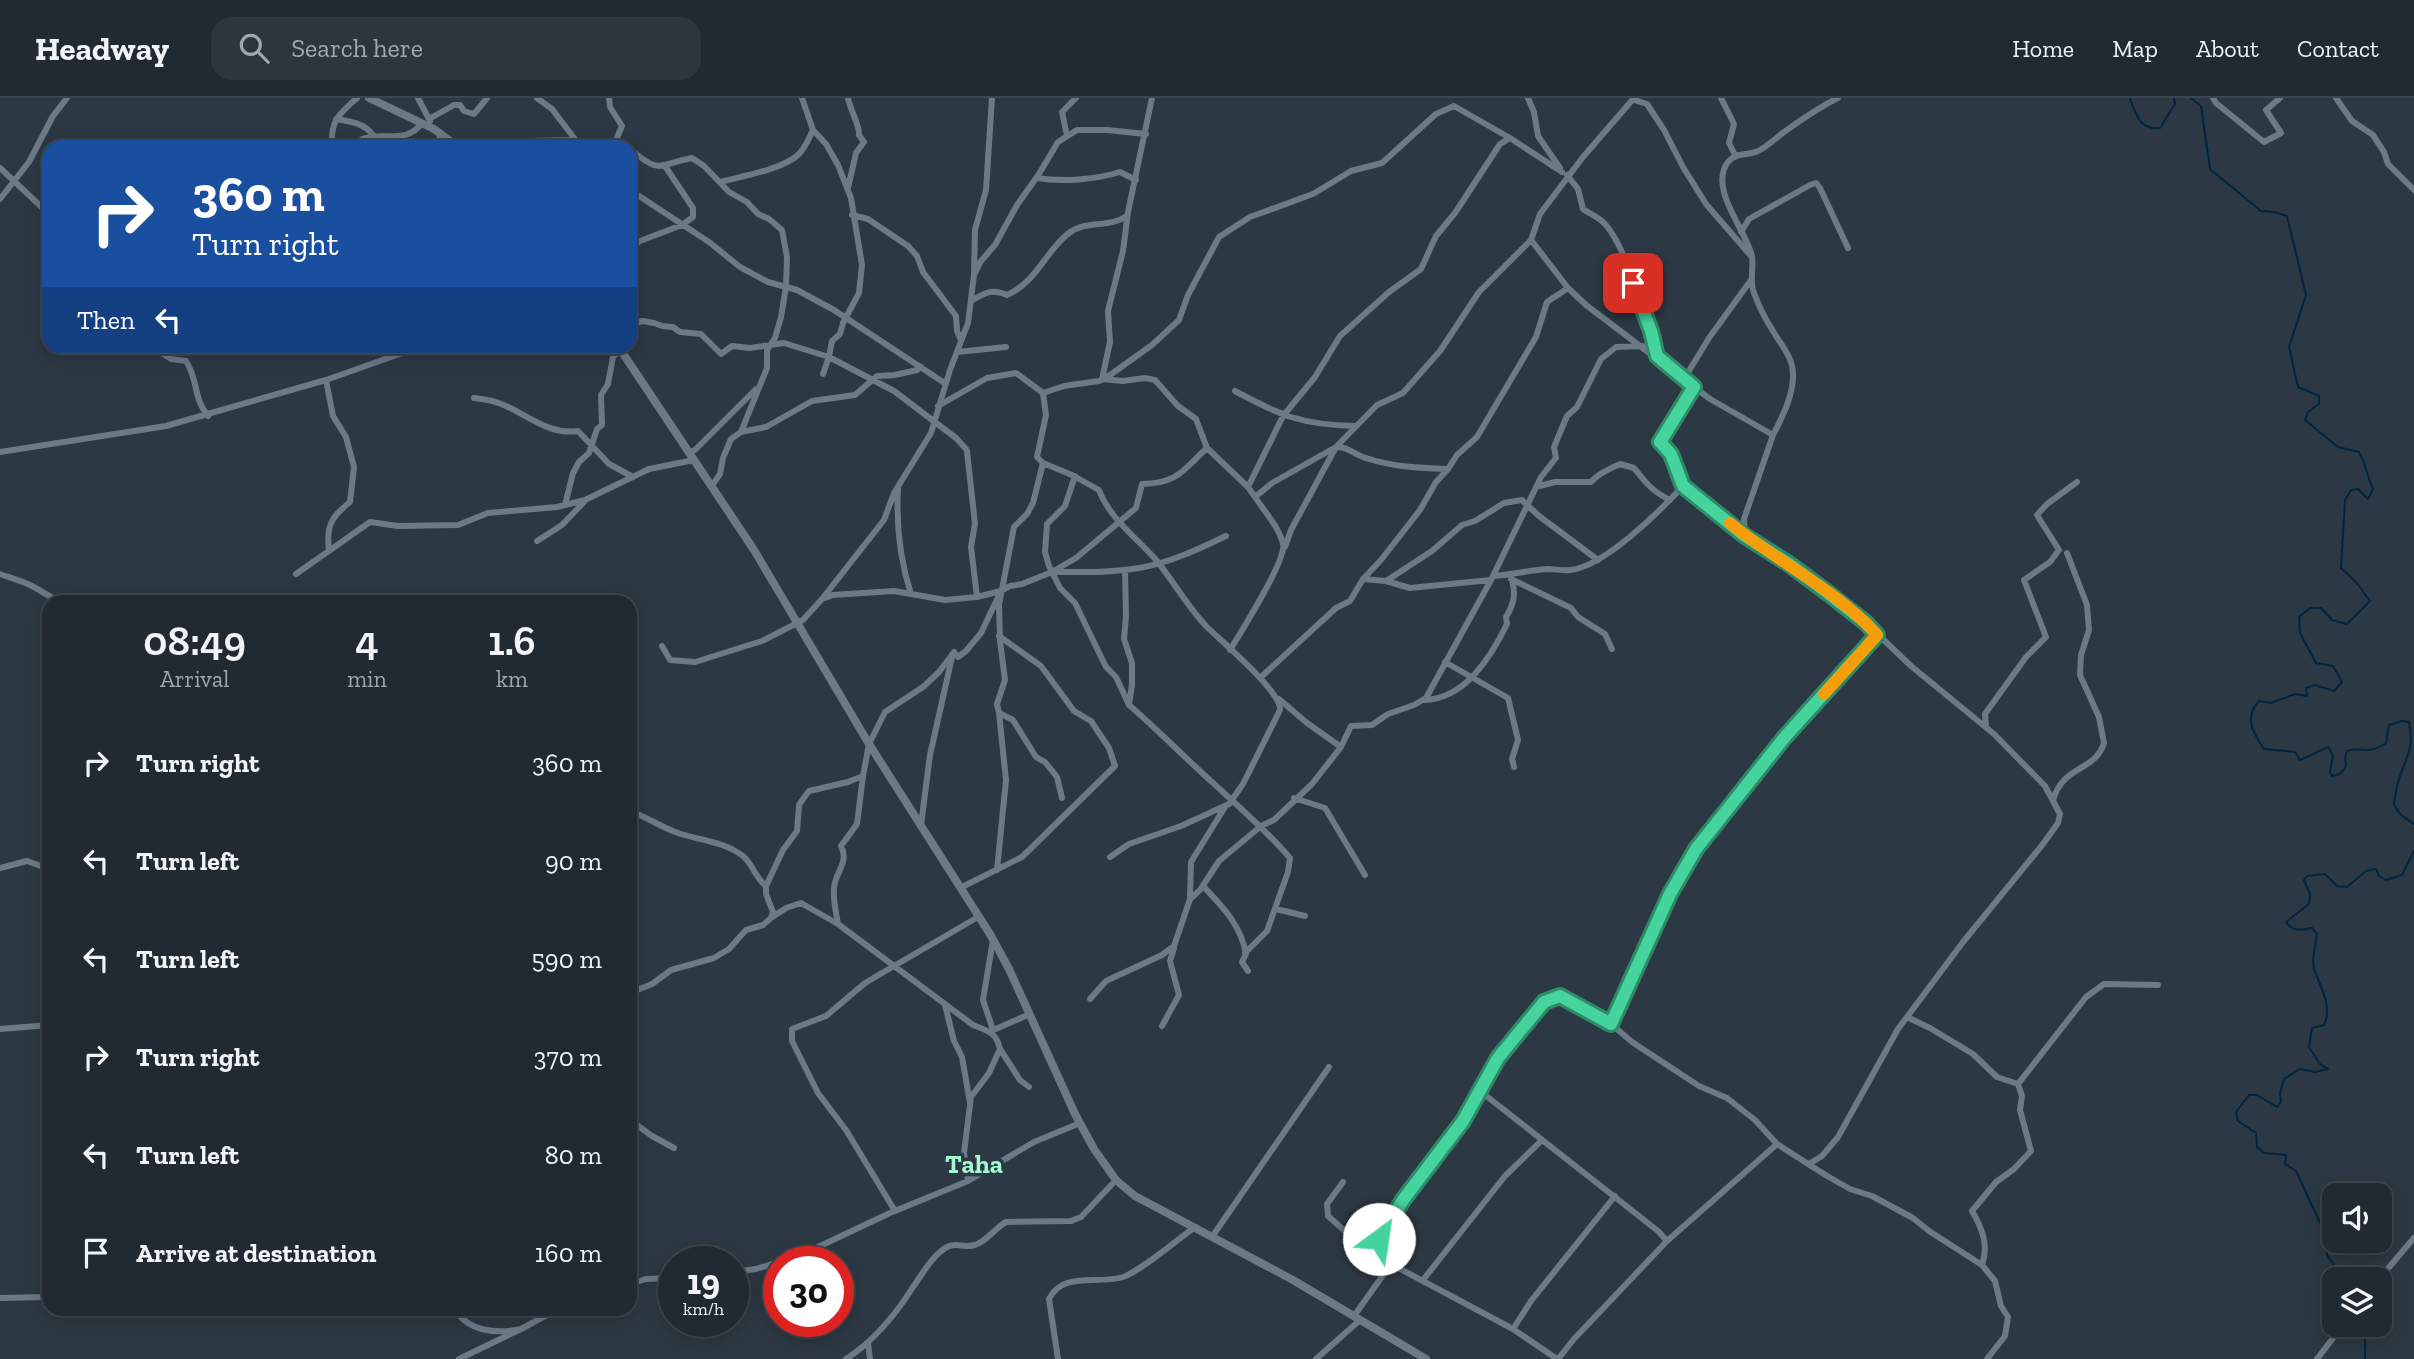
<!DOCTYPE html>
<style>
body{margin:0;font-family:"Zilla Slab",serif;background:#2d363e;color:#f1f3f6;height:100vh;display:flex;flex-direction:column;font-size:26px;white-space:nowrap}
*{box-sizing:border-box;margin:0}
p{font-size:23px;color:#a2a7ac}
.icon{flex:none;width:38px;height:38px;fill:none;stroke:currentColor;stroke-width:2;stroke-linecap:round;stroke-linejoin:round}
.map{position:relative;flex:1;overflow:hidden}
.side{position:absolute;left:42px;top:497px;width:595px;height:721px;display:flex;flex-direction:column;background:#212a32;border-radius:21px;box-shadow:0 4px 18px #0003,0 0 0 2px #3e464d}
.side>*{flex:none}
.guide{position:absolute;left:42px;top:42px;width:595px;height:214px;border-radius:21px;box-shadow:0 4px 18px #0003,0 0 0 2px #3e464d;background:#1a4fa0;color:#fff;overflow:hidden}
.fabs{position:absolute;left:2322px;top:1085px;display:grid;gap:14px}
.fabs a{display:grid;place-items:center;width:70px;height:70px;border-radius:14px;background:#212a32;box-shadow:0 4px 18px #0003,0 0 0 2px #3e464d;font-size:35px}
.speed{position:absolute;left:658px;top:1148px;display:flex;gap:14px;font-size:35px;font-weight:700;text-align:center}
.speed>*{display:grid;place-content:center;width:91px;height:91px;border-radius:50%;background:#212a32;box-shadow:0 4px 18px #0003,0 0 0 2px #3e464d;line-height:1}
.speed small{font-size:18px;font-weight:400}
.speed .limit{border:10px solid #d22;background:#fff;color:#111}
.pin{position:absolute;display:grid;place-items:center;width:60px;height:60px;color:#fff;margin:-30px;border-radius:14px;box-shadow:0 4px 10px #0006}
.me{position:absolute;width:77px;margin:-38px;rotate:31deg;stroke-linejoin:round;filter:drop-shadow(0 0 5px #0008)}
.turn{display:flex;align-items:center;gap:24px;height:147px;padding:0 35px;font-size:32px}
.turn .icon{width:91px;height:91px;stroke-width:2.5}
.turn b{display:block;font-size:49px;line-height:60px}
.then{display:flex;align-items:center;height:66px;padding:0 35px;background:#0003;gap:14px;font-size:26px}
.eta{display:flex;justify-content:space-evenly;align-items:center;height:119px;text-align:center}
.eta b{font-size:42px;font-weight:600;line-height:49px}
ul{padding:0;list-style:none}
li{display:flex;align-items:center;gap:21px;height:98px;padding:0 35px}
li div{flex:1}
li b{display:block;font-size:26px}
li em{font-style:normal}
header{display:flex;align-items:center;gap:42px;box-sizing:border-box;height:98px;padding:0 35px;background:#212a32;border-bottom:2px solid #3e464d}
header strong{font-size:33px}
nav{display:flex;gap:38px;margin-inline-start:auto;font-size:24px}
.search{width:490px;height:63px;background:#2d363e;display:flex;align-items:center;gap:18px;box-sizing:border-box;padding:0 24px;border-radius:21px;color:#a2a7ac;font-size:26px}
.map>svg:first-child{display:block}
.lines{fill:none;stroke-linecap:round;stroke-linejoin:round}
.stream{stroke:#02253f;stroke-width:2}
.minor{stroke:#6c7a86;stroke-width:6}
.tertiary{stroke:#6c7a86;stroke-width:8}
.route-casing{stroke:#2e8a67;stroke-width:18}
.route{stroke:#46d49e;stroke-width:12}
.slow{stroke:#f59e0b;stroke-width:12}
.labels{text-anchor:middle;stroke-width:7;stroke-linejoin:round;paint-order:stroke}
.quarter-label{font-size:26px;font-weight:bold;fill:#a3f9d1;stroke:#2c3843}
</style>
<header>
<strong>Headway</strong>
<div class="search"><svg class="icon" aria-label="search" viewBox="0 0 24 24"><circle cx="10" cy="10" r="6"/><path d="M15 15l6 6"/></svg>Search here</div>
<nav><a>Home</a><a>Map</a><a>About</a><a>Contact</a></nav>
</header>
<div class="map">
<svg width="2414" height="1261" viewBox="0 0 2414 1261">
<rect width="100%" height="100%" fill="#2c3843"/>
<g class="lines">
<path class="stream" d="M2130,0C2135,16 2141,33 2160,30L2175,6L2174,0
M2191,0L2201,8L2210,71L2261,113L2274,114L2287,118L2306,197L2289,249L2298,289L2319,298V306L2308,314L2305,322L2338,349L2359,354C2366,366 2367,379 2373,391L2368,401L2358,391L2351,392L2345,402L2341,470L2357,485L2370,503L2347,526L2332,522L2321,510H2310L2299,519L2300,535L2316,565L2333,568L2342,584L2334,593L2315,587L2306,590L2307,598L2295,596L2271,605L2259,603C2243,620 2254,636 2264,651L2295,654L2300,662L2328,649L2333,657L2330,674L2332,678L2340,676L2346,668L2345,660L2347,653C2364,648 2366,658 2386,645L2389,627L2402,623L2409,624C2414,651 2408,655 2400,678C2397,687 2395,697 2394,707L2401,717L2414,726
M2344,1181L2327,1157L2323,1131L2296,1073L2285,1066L2286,1057L2264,1055L2257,1049L2256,1035L2238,1023L2236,1014L2249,997H2257L2277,1009L2281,1004L2280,995L2284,981L2300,971L2315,974L2328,971L2320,966L2309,949L2312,930L2324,927C2333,909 2320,888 2314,871C2311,862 2316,846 2317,836L2312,830C2301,832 2293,834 2286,824L2309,806L2310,796L2304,782L2307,778L2325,776L2337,788L2347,789L2366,773L2376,771L2379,778L2386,782L2402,777L2414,753
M2365,1227V1261"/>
<path class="minor" d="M418,0L430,23
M537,0L552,11L581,49
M609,0L610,9L622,28L613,49
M802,0L813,32L826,46L838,67L851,100L862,167L859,195L843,225L840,236L832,243L829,259L823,276
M848,0C850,12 860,27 859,37L864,44L856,55L848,90
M1152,0L1128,114L1123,153L1108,213L1110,244L1102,281L1123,283L1145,280L1155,282L1178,308L1196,321L1207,350
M1528,0L1534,14L1538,38L1560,70
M1721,0L1734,26L1729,45L1735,57
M2213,0L2216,5L2264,44L2281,35L2266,12L2280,0
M2336,0L2352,23L2373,37L2384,54L2388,66L2414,92
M1634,2L1647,6L1664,32L1683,69L1706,106L1751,158
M336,21C349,23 364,25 373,37
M429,21L454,7H460L464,13L474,16L487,0
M1067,38L1062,14L1076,0
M305,46L322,49
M332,49C330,23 339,16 357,0
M362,49V41C384,33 406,47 422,25
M439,49L440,35
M500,49L529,43L575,42
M630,51C662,78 658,66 692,60L704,68L729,94L747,104L758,116L769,121L782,132L787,159L786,189L781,219L775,240L767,252V270L741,334
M0,70L49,116
M1567,77L1578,91L1583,111C1590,116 1599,119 1605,126C1626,149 1650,227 1657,258
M1036,80C1063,84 1094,82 1120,74L1136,82
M720,84C742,78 782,72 799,56C806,49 809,40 813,32
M630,92L709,144L740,169L768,184L797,192L834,212L946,286
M0,101L29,64L53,18L67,0
M852,117L868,121L908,148L917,158L923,174L956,218L957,233L961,242
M1741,134L1749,121L1810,87L1816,85L1820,90L1848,150
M1531,142L1568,190L1586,207L1710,301L1773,337L1744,421L1745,438L1789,466L1866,525L1911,568L1994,636L2045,688L2060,716L2058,725L2043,746L1963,844L1898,931L1838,1039L1822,1058L1809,1066
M630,150L640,143L682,127L693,119V110L665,68
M974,175L975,132L986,92L992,0
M971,203C985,195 992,190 1007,197C1037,184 1046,152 1069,135C1086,122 1110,130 1127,118
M630,226L643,223L654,225L662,228L673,229L680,234L701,236L721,256L732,248L750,250L784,245L829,259L894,293L956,340L966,351
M151,248L171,261L186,263C199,284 193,300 208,318
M957,254L1006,249
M1684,281L1709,240L1751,182
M326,282L333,318L346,339L354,369L350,404C331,419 326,428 329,453
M1694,289L1660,344L1671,356L1683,388L1745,438
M1235,293C1281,318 1303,327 1355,328
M1043,295L1046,317L1037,359L1043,365L1072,377L1099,392C1109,420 1138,441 1157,463C1174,484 1187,508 1206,528C1221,543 1282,594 1280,612L1243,686L1229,706L1181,728L1129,746L1110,759
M474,300C485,301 496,303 506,308C530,319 550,337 578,333L609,366L633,379
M938,308L987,280L1016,275L1043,295L1064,288L1099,283L1110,277L1152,247L1179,222L1188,197L1219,139L1250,119L1313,96L1351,73L1382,65L1436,16L1454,8L1510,40L1562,74
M1773,337C1782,320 1794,296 1793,276C1793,259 1781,247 1773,233C1765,221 1759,208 1754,195C1749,183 1754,170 1752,158C1746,132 1708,90 1728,64C1736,54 1747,58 1758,53C1767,49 1776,40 1784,34C1801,22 1819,9 1838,0
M967,353L975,426L971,449L977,499
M0,354L166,328L326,282L422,248
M689,354L695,352L756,291
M1075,378L1065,408L1047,426L1045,454L1049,468L1060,490L1075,505L1106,569L1116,579L1129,607
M711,389L720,376L723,360L731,341L741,334L766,329L812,303L855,297L877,278L895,277L917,272L921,269
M1248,389L1283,318L1315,279L1340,238L1389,194L1421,171L1436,138L1455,115L1500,46L1510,40
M1536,389L1555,384H1591C1598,376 1609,371 1620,366L1634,370C1646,385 1653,394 1670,402
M898,391C896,427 900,462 911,496
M565,407L573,375L579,364L589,355L597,331L602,327L601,297L608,286L613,259L620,251
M537,443L562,427L584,404
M1285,449L1291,432L1336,349C1347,348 1355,357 1366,360C1393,369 1420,370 1448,371
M1125,472L1126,518L1124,541L1132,565V587L1129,607C1158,632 1184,659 1212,684C1239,709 1266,732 1290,760L1288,774L1267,833L1245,855
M1052,474C1081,474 1110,475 1139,470C1169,465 1199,451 1226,438
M0,476C11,480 22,483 32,488C48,496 53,504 73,504
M296,476L370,424L398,428L458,427L488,415L557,409L585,402L649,371L694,362
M1493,478L1541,379L1556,360L1554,349L1567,318L1577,309L1601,261L1616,249L1643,248
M1363,481L1381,462L1420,412L1436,384L1448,371L1457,357L1477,339L1536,239L1547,204L1568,190
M1511,481L1571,510L1578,519L1605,536L1612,551
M1386,483L1432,453L1462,427L1475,423L1504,405L1522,402L1539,418L1598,462
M822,501L884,422L894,395L931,335L950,272L968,225L974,177L981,163L995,147L1017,107L1039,76L1058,44L1077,32H1107L1146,36
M662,548L670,562L695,564L762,543L803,522L822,501L833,497L894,493L945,502L977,499L1001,493
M1230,552C1241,534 1287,461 1283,446C1279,429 1264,413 1255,399
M1445,564L1508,600L1518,642L1512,661L1514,669
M1260,580L1336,510L1350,503L1363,481L1386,483L1410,490L1491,482L1493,478C1512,477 1529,472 1548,471C1555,471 1563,473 1570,472C1604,469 1660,413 1683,388
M1279,601L1307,625L1341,649
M1424,602C1465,601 1491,559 1507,526L1506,519C1514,506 1516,496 1512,482
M999,615L1013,622L1036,659L1045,664L1057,679L1062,700
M1986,629L1985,616L2026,559L2046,539L2024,482L2050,464L2059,452L2037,417L2047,406L2077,384
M1294,700L1325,710L1365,777
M2053,702C2064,666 2095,674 2104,645L2099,619L2080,577L2081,557L2089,532L2087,507L2067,455
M630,713C646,719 660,728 675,734C697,742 724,743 743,758C753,766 755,780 766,788
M921,727L930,657L952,559
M0,770L27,763L49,771
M997,772L1006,682L999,615L997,606L1005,582L1000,543L999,507L1014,429L1027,416L1033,405L1043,365
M1203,788C1222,808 1241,827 1246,856L1242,864L1248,873
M960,790L1022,759L1115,668L1109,650L1091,623L1074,613L1041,568L999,538
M1190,801L1200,792L1219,763L1261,728L1274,722L1312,686L1341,649L1351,628L1372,627L1388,616L1414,607L1426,600L1491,482
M1276,811L1305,818
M771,820L786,810L801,805L838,826L973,927C988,933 996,934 1000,951L989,975L971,999L964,1055L968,1083
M838,826C836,814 833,803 834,791C834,775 850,765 841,748L857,726L863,678
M993,842L983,902L993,932
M630,895L652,886L671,872L714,860L729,851L746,832L763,827L771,820L773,814L766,796V788L783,752L797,733L799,707L803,701L809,693L848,684L863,678L869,646L885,614L923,589L939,574L954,554L958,559L966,553L981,535L1001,493L1010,488L1022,486L1052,474L1076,460L1136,410L1142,386C1178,385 1182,373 1207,350L1248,389L1255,399L1272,385L1336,349L1377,307L1403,295L1440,253L1479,194L1531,142L1540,116L1583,59L1634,0
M1090,901L1106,883L1162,857L1174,848L1190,801L1191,764L1225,709
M945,907L954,943L962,959L970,1005
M1907,919L1930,930L1973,956L1997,979L2018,986
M1611,926L1670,796L1696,750L1784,640L1877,537
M1162,928L1179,897L1170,863L1174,850
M0,931L49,927
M991,933L1030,916
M1000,951L1020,982L1029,989
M630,1022L652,1038L674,1050
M1343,1084L1327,1106L1328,1118L1347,1135L1391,1166
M895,1113L846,1032L818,995L792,943V931L826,918L865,885L978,819
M1212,1139L1329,969
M1667,1143L1658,1133L1480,993L1498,960L1523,928L1544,904L1560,898L1611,926L1632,944L1699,988L1727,1000L1755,1022L1777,1046L1827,1078L1850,1091L1872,1098L1913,1120L1929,1133L1982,1167
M1381,1159L1379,1141L1381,1135L1453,1037L1480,993
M733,1174L756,1171L801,1157L890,1115L968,1083L1034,1044L1080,1025
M2379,1181L2414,1140
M1423,1182L1505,1078L1542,1042
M630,1186L646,1181L674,1180
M0,1200L49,1199
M455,1211C468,1234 497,1236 521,1231L459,1261
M1354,1218L1391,1166L1513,1231L1557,1261
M521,1231L558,1211
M1513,1231L1531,1203L1615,1098
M868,1245L870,1261
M846,1261C874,1243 896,1216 913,1189C922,1177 928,1164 940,1154C954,1141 961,1151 975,1147C987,1143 995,1130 1006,1124L1071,1123L1081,1119L1116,1082
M1058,1261L1049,1201C1063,1173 1097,1187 1123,1179C1141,1173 1178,1141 1195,1129
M1316,1261L1360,1222
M1558,1261L1574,1241L1667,1143L1777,1046
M1987,1261L2005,1238L2008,1219L2001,1208L1995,1183L1982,1167C1989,1147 1982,1130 1972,1113L1996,1084L2014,1071L2031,1053L2020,1012L2022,998L2018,986L2086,899L2104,886L2158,887
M2317,1261L2343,1227"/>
<path class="tertiary" d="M369,0L434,31L458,49
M618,248L754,452L869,646L990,836L1009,871L1075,1016L1094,1051L1116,1082L1135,1098L1293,1182L1426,1261"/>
</g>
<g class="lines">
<g class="route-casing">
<path id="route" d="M1379,1141L1403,1102L1463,1023L1498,960L1544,904L1560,898L1611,926L1670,796L1696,751L1784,640L1877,537L1866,525L1828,495L1789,466L1745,438L1683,388L1671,356L1660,344L1694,289L1657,258L1651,233L1633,185"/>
</g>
<use href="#route" class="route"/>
<path class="slow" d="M1730,425C1777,464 1836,491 1877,537L1824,596"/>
</g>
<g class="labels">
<g class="quarter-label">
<text x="974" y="1075">Taha</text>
</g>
</g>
</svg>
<div class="fabs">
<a><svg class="icon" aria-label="sound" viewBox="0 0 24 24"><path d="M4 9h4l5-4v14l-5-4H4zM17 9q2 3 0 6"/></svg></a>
<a><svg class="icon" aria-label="layers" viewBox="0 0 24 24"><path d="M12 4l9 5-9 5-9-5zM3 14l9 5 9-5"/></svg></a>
</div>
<div class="speed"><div>19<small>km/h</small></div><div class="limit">30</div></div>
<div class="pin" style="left:1633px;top:185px;background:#d93025"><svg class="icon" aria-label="arrive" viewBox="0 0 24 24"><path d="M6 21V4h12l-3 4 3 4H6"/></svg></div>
<svg class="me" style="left:1379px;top:1141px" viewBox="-20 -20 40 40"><circle r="19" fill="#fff"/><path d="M0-13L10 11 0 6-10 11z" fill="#46d49e"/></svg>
<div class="guide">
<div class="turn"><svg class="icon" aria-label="right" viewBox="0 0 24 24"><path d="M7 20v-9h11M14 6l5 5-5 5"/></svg><div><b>360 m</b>Turn right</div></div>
<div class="then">Then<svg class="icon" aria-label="left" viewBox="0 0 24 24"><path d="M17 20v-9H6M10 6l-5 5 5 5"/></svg></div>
</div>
<section class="side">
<div class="eta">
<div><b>08:49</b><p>Arrival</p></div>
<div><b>4</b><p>min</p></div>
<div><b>1.6</b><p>km</p></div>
</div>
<ul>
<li><svg class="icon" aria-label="right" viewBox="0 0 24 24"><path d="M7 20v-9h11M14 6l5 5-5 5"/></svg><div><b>Turn right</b></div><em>360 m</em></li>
<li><svg class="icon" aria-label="left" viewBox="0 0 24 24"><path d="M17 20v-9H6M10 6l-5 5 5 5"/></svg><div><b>Turn left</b></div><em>90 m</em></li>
<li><svg class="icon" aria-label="left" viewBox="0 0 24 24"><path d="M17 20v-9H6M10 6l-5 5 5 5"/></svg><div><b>Turn left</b></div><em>590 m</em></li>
<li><svg class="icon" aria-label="right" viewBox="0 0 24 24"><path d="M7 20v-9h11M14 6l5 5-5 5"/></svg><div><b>Turn right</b></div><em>370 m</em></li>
<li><svg class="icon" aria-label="left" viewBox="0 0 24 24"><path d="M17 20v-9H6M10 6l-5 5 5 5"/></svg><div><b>Turn left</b></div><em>80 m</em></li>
<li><svg class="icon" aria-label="arrive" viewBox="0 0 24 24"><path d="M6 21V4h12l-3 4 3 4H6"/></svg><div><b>Arrive at destination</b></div><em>160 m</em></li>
</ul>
</section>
</div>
